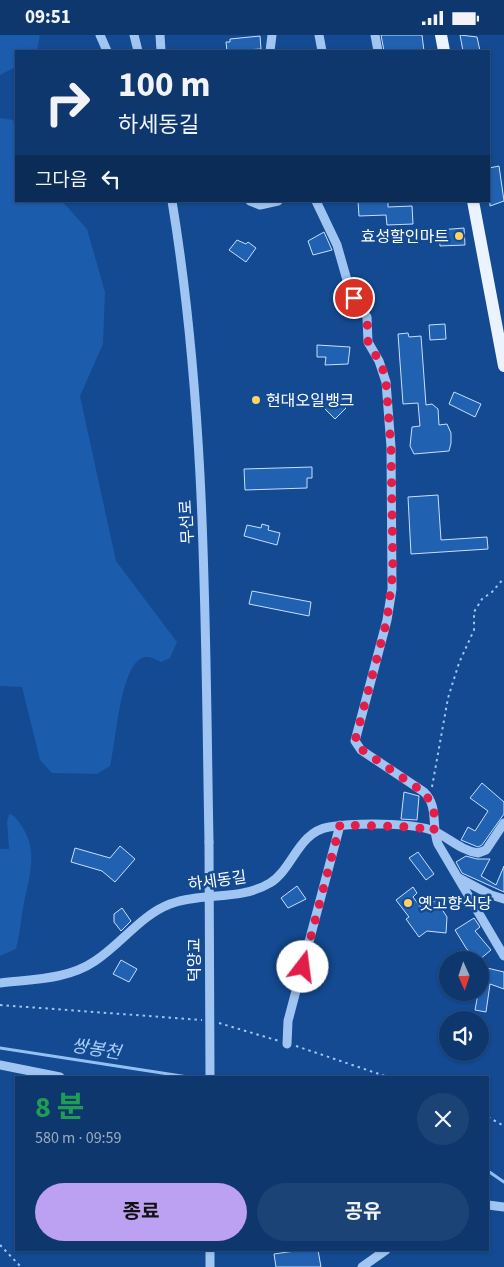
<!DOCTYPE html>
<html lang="ko">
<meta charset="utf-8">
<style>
body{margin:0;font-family:"Source Sans 3","Noto Sans KR",sans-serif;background:#1c4375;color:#f1f3f6;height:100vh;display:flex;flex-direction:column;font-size:19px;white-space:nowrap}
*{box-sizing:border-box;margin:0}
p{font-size:16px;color:#9bacc2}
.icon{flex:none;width:28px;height:28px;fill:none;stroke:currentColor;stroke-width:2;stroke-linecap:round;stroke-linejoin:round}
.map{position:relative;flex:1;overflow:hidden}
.details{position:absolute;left:15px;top:1041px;width:474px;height:175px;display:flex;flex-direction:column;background:#0e386d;border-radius:0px;box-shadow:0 1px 4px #0004,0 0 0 1px #2e5280}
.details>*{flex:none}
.guide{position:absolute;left:15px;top:15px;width:475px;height:152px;border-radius:0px;box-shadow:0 1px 4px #0004,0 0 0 1px #2e5280;background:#0e386d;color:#f1f3f6;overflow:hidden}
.needle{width:32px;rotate:177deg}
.controls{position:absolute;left:439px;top:916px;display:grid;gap:10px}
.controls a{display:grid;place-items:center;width:50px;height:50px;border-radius:50%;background:#0e386d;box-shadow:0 1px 4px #0004,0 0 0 1px #2e5280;font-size:25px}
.pin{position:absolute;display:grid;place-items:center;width:42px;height:42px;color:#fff;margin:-21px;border:2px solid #fff;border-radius:50%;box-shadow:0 1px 5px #0007}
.me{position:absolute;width:55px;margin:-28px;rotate:15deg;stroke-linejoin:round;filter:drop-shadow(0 0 4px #0008)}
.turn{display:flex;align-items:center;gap:18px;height:105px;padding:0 20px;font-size:22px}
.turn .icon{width:65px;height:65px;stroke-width:2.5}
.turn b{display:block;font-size:35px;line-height:42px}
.then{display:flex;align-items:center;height:48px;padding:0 20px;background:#0003;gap:10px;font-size:19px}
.round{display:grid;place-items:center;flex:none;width:52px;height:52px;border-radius:26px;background:#1c4375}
.head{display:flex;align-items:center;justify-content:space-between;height:85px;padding:0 20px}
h1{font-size:30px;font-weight:700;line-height:38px;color:#1e9e55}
.button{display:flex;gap:10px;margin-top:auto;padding:10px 20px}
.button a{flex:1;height:58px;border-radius:30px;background:#bca0f2;color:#111;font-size:20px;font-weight:700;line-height:58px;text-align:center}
.button a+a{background:#1c4375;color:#f1f3f6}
.status{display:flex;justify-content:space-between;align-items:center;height:35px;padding:0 25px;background:#0e386d;direction:ltr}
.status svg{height:14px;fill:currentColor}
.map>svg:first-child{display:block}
.green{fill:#1b5cac}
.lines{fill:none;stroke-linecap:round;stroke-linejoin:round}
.stream{stroke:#92c0f5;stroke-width:3}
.building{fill:#2161b1;stroke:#c7dffc}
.path{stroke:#a0c5f2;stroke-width:2;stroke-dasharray:2.5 4;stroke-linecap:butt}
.minor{stroke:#a0c5f2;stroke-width:9}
.major{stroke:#ebf3ff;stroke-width:12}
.minor-bridge{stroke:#a0c5f2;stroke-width:9}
.route{stroke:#e11d48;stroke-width:9;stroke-dasharray:0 16.2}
.poi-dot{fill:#ffd261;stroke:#134a91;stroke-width:2}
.labels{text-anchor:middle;stroke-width:5;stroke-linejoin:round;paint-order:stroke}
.poi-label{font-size:16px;fill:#fff;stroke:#134a91;text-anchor:start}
.street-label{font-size:16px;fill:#fff;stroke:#134a91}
.water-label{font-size:18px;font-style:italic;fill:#accff9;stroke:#134a91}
</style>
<div class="status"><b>09:51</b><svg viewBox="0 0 49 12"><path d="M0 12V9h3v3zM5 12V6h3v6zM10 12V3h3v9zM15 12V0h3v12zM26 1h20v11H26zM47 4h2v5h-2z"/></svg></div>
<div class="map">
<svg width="504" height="1232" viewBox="0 0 504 1232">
<rect width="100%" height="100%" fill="#134a91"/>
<path class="green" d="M0,0H40L37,16H16V32L0,40Z
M0,83L13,85L16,95V166H62L87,194L105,257L103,309L80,361L116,526L177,607L170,623L161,627C157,625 151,622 147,622C120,621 116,711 110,731L97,739L52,738L40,725L22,652L0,651Z
M9,779L14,781C40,810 31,834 24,868C21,883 20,899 16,914L0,921V814H9L7,786Z"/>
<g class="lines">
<path class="stream" d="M0,1013L188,1042
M488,1136L504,1147"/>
</g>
<path class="building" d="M381,0H422L424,16H384Z
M460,0L477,2L480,16H463Z
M260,1L261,14L227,16L226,7H230V4Z
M499,131L504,166L490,171L489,133Z
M358,166H388V172L412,171L413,189L387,190L386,180L359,181Z
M464,193L465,210L440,211L439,195Z
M324,197L332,215L313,220L308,206Z
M237,205L246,209L248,207L256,213L246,227L229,215Z
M445,289L446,304L430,305L429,290Z
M408,298L409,302L421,301L426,370L432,369L438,374L439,390L447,389L451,398V408L449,416L414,419L410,411L412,392L420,391L418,368L403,369L398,299Z
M317,310L350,312L348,329L325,330L326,322H317Z
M454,357L481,369L475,382L449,369Z
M331,359L346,373L335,384L321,370Z
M312,432V443H307V453L245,455L244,434Z
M438,460L441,505L487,502L488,514L411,519L408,462Z
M262,489L269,491L268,495L280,498L277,510L244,501L247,490L261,493Z
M252,556L311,567L309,581L249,569Z
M482,748L504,767V779L482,810L478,812L461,805L468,792L475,796L488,776L470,763Z
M404,757L419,761L417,785L401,784Z
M120,811L135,824L115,847L102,836L71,827L75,813L110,823Z
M418,817L434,839L426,845L409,823Z
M466,821L477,824H490L481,841L496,850L504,831V857L462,838L456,827Z
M297,851L306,864L288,873L281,863Z
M413,852L417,858L413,862L422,874L436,865L447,882L446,898L427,896L419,902L406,884L409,882L396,865Z
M122,873L131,886L121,896L114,887V879Z
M474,883L480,892L475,896L491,915L479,925H476L466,913L455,895Z
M121,925L137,934L129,947L113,939Z
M483,932L504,937V954L490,949L486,977L475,975Z
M302,1215H318L321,1232H276L274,1219Z"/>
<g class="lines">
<path class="path" d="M432,752L448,663L459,628L474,595V577L482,564L492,557L504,543
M0,970L202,985
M219,988L279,1006
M296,1011L388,1042
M488,1082L504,1091
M0,1210L21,1232"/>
<path class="minor" d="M100,0L107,16
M134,0L138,16
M160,0L161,16
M319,0L322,16
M375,0L378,16
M270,16L272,0
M172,166C207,378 205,594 209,807
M250,166L260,170L278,166
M316,166L337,210L351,259L367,282L368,307L379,326L386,347L391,412L392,554L387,585L355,706L361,715L424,757C439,771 431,792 438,809L504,921
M459,843L491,860L504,864
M0,948C32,944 67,945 95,926C121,909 141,880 170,869C202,857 240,866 270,848C293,834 298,797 329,792C353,788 413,787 434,796C449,803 462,816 478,818L486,815L504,788
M287,1009L288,986L340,790
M0,1030L60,1042
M488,1170L504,1172
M210,1232V1215
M362,1232L386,1215"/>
<path class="major" d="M441,0L444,16
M473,166L504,331"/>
<path class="minor-bridge" d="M209,807L210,1042"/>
</g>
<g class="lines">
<path class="route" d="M303,932L340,790L414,792L434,796V777L426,759L361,714L355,706L387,585L393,536L391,412L386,347L382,331L368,307L367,282L354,263"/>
</g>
<g class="poi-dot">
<circle cx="459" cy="201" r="5"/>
<circle cx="256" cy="365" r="5"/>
<circle cx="408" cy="868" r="5"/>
</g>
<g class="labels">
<g class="poi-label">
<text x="449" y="207" text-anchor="end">효성할인마트</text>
<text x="266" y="371">현대오일뱅크</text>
<text x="418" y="874">옛고향식당</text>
</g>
<g class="street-label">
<text transform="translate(186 487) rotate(-93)" y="6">무선로</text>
<text transform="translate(217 845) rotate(-8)" y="6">하세동길</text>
<text transform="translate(194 925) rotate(-90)" y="6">덕양교</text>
</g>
<g class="water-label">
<text transform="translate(96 1014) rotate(9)" y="6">쌍봉천</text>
</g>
</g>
</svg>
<div class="controls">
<a><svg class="needle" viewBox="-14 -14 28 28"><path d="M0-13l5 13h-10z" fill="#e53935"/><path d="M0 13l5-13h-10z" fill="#9bacc2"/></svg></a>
<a><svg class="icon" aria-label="sound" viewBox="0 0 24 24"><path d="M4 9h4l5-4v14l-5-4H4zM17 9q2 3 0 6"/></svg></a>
</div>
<div class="pin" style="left:354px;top:263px;background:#d93025"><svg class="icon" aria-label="arrive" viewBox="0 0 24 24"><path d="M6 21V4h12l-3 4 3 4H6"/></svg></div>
<svg class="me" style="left:303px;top:932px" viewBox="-20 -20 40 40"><circle r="19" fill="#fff"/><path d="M0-13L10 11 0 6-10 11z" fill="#e11d48"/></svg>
<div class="guide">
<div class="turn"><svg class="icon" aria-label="right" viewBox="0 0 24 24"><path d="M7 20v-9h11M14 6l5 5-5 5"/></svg><div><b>100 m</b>하세동길</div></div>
<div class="then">그다음<svg class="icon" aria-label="left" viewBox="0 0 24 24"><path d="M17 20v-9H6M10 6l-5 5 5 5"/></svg></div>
</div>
<section class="details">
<div class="head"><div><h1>8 분</h1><p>580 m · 09:59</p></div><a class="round"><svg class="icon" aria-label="close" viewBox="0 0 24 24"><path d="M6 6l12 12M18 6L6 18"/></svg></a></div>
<div class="button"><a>종료</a><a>공유</a></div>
</section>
</div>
